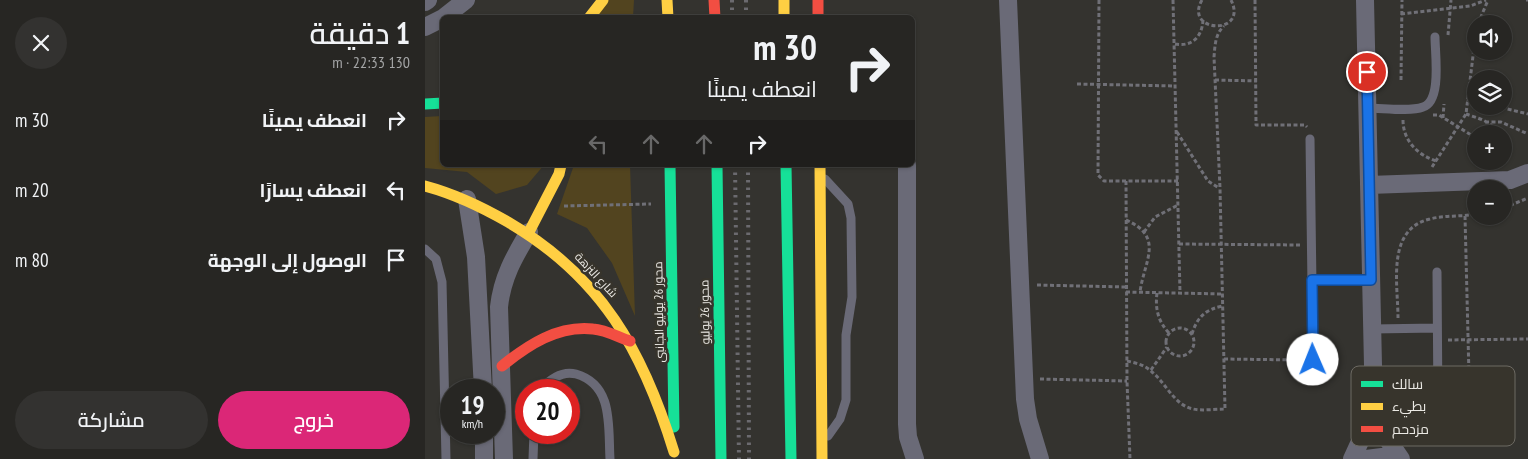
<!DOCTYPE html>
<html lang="ar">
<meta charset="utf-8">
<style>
body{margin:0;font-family:"PT Sans Narrow",Cairo,sans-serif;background:#333230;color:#f1f3f6;direction:rtl;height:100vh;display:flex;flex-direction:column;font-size:19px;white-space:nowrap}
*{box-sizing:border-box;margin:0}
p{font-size:16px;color:#a4a5a6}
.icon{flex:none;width:28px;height:28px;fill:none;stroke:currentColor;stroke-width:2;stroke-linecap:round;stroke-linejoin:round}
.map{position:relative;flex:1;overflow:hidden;direction:ltr}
.panel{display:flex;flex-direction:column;background:#272623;width:425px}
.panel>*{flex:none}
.hud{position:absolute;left:15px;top:15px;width:475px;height:152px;border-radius:8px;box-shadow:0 1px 4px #0004,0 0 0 1px #434341;direction:rtl;background:#272623;color:#f1f3f6;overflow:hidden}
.buttons{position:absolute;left:1042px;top:15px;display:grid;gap:10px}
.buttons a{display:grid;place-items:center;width:45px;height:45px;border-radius:50%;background:#272623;box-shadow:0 1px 4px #0004,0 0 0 1px #434341;font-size:25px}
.speed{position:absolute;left:15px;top:379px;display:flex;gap:10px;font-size:25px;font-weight:700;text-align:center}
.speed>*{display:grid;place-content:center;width:65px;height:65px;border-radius:50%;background:#272623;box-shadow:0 1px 4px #0004,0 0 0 1px #434341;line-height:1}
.speed small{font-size:12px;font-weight:400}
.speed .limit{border:8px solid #d22;background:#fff;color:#111}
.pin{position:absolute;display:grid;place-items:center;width:42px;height:42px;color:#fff;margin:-21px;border:2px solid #fff;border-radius:50%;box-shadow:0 1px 5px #0007}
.me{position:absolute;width:55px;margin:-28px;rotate:359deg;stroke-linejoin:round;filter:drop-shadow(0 0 4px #0008)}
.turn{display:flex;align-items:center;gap:18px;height:105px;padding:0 15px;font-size:22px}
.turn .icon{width:65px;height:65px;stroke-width:2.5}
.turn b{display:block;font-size:35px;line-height:42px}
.lanes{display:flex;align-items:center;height:48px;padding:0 15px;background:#0003;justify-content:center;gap:25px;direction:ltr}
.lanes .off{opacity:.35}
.round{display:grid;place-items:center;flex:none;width:52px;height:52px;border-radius:26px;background:#333230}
.summary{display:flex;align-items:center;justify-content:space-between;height:85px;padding:0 15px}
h1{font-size:30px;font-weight:600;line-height:38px}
.cta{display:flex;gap:10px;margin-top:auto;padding:10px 15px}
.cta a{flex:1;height:58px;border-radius:30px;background:#db2777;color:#fff;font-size:20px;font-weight:600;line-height:58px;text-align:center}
.cta a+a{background:#333230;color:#f1f3f6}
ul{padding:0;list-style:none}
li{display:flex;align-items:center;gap:15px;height:70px;padding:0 15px}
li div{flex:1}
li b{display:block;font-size:19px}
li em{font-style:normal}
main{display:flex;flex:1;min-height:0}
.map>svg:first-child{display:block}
.green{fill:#52441f}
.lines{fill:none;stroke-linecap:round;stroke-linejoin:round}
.path{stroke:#707077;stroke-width:3;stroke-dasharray:4 2.5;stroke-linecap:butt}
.lane{stroke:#6a6a77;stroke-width:9}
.street{stroke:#6a6a77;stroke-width:18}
.fast{stroke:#16e098;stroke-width:11}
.slow{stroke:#ffcf43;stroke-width:11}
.jam{stroke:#f24e42;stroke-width:11}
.rail{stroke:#6b6a6f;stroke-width:4;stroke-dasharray:2.5 5;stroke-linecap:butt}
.route-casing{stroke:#114b97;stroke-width:12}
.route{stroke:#1a73e8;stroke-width:9}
.labels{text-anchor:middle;stroke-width:5;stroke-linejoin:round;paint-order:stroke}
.street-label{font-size:12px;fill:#ebe9e4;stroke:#37342c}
.key{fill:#37342c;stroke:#6d6a63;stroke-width:1}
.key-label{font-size:14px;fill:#ebe9e4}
</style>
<main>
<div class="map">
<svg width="1103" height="459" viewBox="0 0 1103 459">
<rect width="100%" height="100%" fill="#34332f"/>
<path class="green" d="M182,0H209L208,17L167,18Z
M17,116L18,165H119L102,185L71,194L42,172L0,168V117Z
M149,165H205L210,316L187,263L162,228L132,214Z"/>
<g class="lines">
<path class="path" d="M674,0L673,175L679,181H753
M748,0L755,293
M777,0C758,33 824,36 806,0
M830,0L831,125H880L882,127
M1101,0H1103
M976,14L1045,6L1061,0
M1053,24L1063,0
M1023,35L1026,0
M750,44C766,47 777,38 778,20
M790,80L832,81
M976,80L977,0
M652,84L751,86
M1042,99L1051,102
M1070,106L1103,114
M1041,114C1051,118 1069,121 1071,134
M1008,115H1014L1051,138
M1018,118L1019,104
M978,120C978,141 993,155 1011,161
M1060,122H1076L1103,134
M752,132L783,181L794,188
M1007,167L1041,114L1051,31
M701,181L702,381L705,459
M139,206L226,204
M1079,208L1103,198
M1040,216L1045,416
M701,220C740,237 719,261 715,292
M719,232L730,217L753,205
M754,244L876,245
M612,285L701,287
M701,292L798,294
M732,293C730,309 733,321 744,333
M973,318C973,284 961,229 1005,219C1020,215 1036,217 1051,214
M741 342a14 14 0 1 1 28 0a14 14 0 1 1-28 0Z
M767,334C772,317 781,309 798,306
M1023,340L1103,339
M799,359L878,360
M702,361C711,363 720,365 727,372C741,383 749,405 768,409C777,411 790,409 800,409L795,188L789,57C790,46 790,34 799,26
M726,370L742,347
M615,379L702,381"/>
<path class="lane" d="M943,108C958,108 985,112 998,107C1017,101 1010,54 1010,37
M885,139L888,360
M400,179L423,204L426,218L427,297L421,335V400L415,419L403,436
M0,249L11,259L17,282L21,459
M1012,272L1013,410
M887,280H946
M947,329L1012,328
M115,390C124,380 136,370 151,374C189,385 183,427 185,459
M108,459L109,432"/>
<path class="street" d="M583,0L600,399L603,419L615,459
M0,2L3,0
M18,18L41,0
M0,27L18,18
M482,165V424L483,437L490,459
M944,185L1085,180L1103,173
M42,199L51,257L58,390
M949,411L963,440L976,459
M59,432V459
M79,459L74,307C77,278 89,257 104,232
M927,459L949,411L940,0
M941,459L957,457L966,459"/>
<path class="fast" d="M0,104L18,103
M245,165L249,427
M292,165L296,459
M361,165L366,459"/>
<path class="slow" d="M242,0L243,18
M359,0V18
M164,18L178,0
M395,165L397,459
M0,186C30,194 57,207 83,222C177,277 218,351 249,452
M104,232L134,174L136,165"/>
<path class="jam" d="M289,0L290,18
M393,0V18
M77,366C103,345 133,325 168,329C181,330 193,337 205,341"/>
<path class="rail" d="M307,0V18
M321,0V18
M310,165L314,459
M323,165L324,459"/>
</g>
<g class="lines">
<g class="route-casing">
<path id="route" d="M888,360L887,280H946L942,72"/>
</g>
<use href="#route" class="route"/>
</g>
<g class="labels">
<g class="street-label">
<text transform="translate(171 275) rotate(47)" y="4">شارع النزهة</text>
<text transform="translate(234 312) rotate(-91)" y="4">محور 26 يوليو الجانبى</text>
<text transform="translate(280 312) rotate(-91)" y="4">محور 26 يوليو</text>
</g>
</g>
<rect x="926" y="366" width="164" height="80" rx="8" class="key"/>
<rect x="936" y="381" width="22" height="6" fill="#16e098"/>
<rect x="936" y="403" width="22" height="7" fill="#ffcf43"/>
<rect x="936" y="426" width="22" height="6" fill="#f24e42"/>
<g class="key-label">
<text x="967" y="389">سالك</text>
<text x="967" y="411">بطيء</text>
<text x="967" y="434">مزدحم</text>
</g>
</svg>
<div class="buttons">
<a><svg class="icon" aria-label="sound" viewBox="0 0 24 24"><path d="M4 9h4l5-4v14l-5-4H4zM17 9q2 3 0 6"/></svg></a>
<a><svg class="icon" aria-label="layers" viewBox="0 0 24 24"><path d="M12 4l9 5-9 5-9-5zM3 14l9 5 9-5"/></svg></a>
<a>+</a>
<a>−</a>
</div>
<div class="speed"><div>19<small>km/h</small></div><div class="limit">20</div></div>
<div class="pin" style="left:942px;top:72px;background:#d93025"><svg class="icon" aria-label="arrive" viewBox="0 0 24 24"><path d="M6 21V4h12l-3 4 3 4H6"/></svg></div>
<svg class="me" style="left:888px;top:360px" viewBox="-20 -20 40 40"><circle r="19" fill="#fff"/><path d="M0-13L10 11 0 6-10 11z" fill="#1a73e8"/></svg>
<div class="hud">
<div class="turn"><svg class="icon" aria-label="right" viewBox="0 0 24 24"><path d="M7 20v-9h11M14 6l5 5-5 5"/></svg><div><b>30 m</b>انعطف يمينًا</div></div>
<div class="lanes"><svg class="icon off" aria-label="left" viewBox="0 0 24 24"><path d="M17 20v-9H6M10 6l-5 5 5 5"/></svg><svg class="icon off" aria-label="ahead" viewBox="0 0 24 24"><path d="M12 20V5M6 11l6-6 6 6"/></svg><svg class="icon off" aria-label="ahead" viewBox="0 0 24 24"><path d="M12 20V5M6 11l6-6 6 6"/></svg><svg class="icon" aria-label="right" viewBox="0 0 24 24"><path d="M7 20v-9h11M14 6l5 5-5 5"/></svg></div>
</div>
</div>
<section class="panel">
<div class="summary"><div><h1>1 دقيقة</h1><p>130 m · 22:33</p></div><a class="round"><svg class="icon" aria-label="close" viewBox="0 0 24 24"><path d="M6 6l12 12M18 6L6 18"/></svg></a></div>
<ul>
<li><svg class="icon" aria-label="right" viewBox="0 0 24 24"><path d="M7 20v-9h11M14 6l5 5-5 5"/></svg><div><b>انعطف يمينًا</b></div><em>30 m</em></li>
<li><svg class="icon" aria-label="left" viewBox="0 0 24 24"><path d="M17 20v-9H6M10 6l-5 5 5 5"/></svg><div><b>انعطف يسارًا</b></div><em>20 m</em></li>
<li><svg class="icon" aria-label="arrive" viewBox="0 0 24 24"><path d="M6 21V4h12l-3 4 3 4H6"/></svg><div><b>الوصول إلى الوجهة</b></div><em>80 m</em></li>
</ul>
<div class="cta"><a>خروج</a><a>مشاركة</a></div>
</section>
</main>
